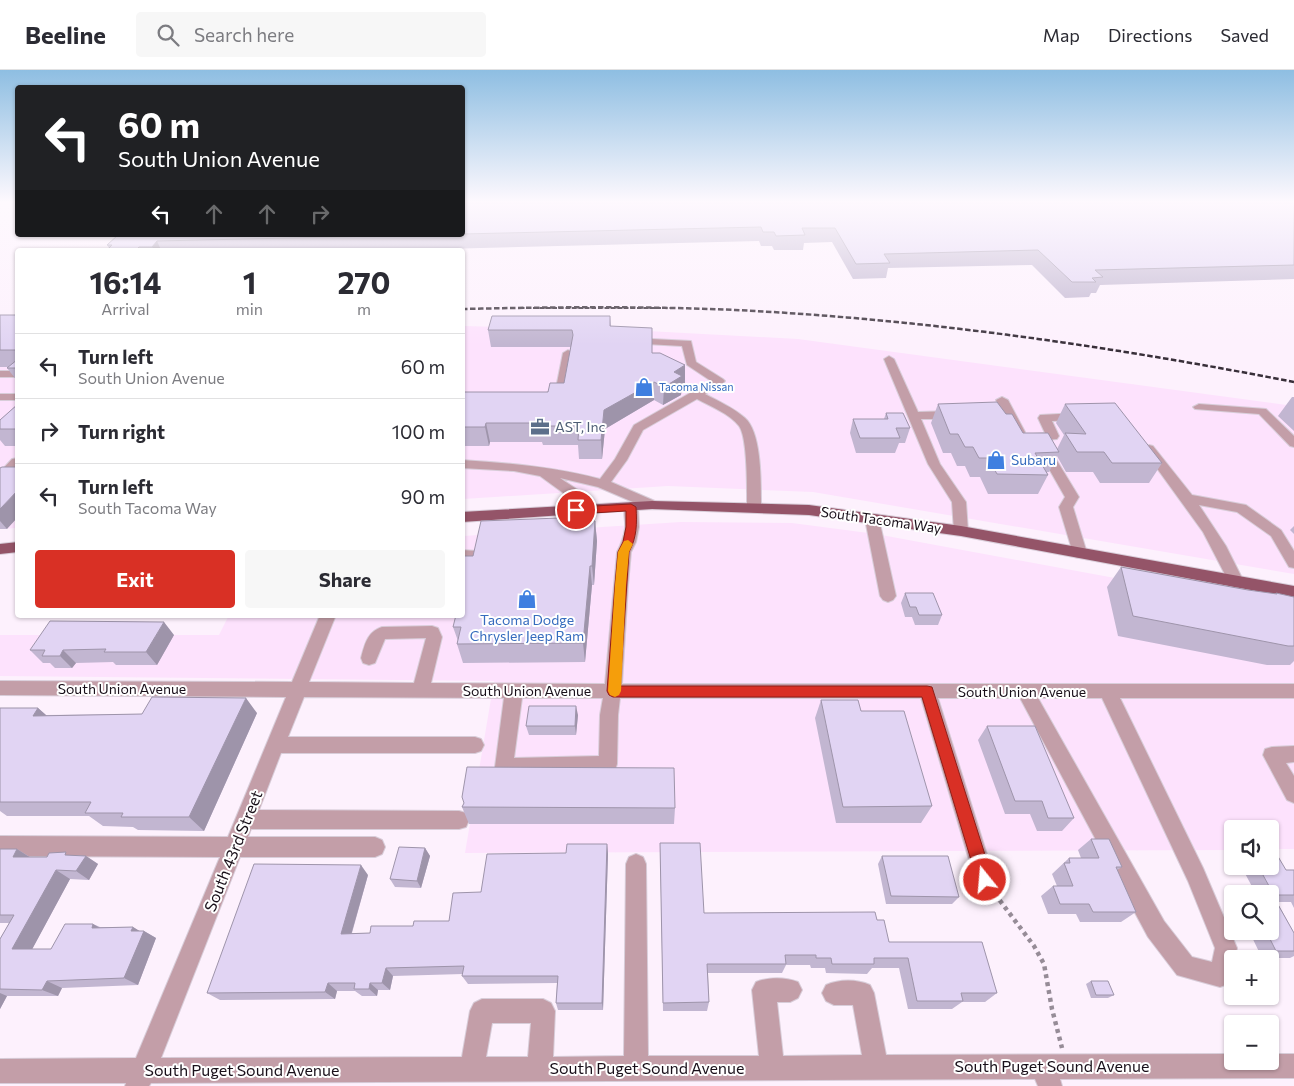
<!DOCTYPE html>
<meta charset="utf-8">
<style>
body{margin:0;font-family:Commissioner,sans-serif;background:#f7f7f7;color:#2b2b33;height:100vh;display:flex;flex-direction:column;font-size:19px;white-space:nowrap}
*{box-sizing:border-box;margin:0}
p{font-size:16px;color:#7c7c81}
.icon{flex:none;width:28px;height:28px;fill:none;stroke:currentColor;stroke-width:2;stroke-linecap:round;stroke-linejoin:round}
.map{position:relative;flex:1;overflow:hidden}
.panel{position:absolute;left:15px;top:178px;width:450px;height:370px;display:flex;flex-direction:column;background:#fff;border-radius:5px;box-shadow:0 1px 4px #0004}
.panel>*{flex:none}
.banner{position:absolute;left:15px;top:15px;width:450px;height:152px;border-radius:5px;box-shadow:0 1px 4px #0004;background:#202124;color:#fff;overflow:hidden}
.buttons{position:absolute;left:1224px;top:750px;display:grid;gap:10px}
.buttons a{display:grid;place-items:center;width:55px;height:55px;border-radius:5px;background:#fff;box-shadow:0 1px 4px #0004;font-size:25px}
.pin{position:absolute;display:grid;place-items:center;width:42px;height:42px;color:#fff;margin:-21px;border:2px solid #fff;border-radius:50%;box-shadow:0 1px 5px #0007}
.me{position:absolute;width:55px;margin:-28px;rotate:343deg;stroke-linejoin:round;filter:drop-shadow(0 0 4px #0008)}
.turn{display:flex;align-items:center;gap:18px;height:105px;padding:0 20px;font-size:22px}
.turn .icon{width:65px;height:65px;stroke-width:2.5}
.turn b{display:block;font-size:35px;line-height:42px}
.lanes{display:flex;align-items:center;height:48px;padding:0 20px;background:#0003;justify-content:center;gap:25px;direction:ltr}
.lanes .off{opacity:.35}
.eta{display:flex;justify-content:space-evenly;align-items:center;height:85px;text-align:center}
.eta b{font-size:30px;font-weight:700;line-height:35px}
.primary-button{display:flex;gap:10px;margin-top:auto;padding:10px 20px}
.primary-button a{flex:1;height:58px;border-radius:5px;background:#d93025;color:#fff;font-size:20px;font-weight:700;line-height:58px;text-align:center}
.primary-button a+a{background:#f7f7f7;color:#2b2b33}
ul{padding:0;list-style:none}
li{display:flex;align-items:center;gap:15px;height:65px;padding:0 20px;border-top:1px solid #e1e1e2}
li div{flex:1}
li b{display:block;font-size:19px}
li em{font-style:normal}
header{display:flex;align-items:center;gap:30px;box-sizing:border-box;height:70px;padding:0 25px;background:#fff;border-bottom:1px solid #e1e1e2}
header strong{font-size:24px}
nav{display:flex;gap:28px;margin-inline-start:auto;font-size:18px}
.search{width:350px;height:45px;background:#f7f7f7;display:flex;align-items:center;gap:12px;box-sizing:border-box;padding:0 18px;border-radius:5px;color:#7c7c81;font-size:19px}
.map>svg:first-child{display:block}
.built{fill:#fde2fd}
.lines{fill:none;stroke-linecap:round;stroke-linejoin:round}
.minor-casing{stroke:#d8cdd9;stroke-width:2}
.major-casing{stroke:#d8cdd9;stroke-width:2}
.path{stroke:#968c97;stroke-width:4.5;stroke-dasharray:4 4;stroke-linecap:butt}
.minor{fill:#c39ea8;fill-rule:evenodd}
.major{fill:#945468;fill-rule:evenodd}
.rail-far1{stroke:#382f39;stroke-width:2;stroke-dasharray:4.5 2;stroke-linecap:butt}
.rail{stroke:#382f39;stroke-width:2.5;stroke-dasharray:5.5 2.5;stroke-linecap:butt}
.wall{fill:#c2b6d1}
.shaded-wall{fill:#9e94aa}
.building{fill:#e1d4f3;stroke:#9e94aa}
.route{fill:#d93025;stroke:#8d1f18}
.slow{fill:#f59e0b}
.labels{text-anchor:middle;stroke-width:4;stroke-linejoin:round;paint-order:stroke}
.far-shop-label{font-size:11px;fill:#366cbe;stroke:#fff;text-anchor:start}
.service-label{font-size:14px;fill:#4e5e75;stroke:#fff;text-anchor:start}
.shop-label{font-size:14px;fill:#366cbe;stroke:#fff;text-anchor:start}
.street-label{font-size:14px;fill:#180f19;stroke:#fff}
.near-street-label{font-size:16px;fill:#180f19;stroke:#fff}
</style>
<header>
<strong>Beeline</strong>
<div class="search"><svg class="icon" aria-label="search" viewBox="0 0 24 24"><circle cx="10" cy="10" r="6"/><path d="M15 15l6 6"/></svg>Search here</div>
<nav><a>Map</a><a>Directions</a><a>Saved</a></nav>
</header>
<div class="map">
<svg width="1294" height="1016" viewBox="0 0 1294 1016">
<rect width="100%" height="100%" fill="#fdf1fd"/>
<path class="built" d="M463,256L647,261L798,269L1294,336V504L813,422L668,416L463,429Z
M17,257V458L0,459V258Z
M681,452L792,453L876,464L1294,541V779H1270V759H1232V780L465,783L494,611L0,606V565H219L229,545H462L463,466Z"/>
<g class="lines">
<g class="minor-casing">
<path id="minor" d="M632,268L691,271L696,292L723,309L725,311L723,313L705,324C718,331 734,338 745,348C762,363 761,414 761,437L759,440H749L747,437C747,421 748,368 739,356C730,344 710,336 697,329L643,360L627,390L611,412L657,432L659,435L657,438H647L598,417L560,408C573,417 589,426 598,439L596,442H586L577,433L540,406L514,401L462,398V390C509,393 555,397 600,409L615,389L634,355L711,311L687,295L682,276L628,273L627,271Z
M568,280L573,283L567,320L553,327H545L543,325L556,318L563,283Z
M889,286L894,289L918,342L953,341L959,345L953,349H921L940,394L966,432L968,461L966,464H956L954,461L952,432L928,394L884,289Z
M0,301H18V307H0Z
M0,324H18V330H0Z
M1002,327L1008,330L1025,362L1023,365L1019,366L1013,362L996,330Z
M1199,334L1266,339L1294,366V377L1290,376L1259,344L1195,339L1193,337Z
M1078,343L1082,344L1084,347L1082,350L1052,351L1059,366L1057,369L1037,371L1031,367L1033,364L1045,363L1038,348L1040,345Z
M1042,372L1048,376L1079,427L1073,437L1087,483L1085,487L1080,488L1075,487L1073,483L1059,437L1065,427L1036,376Z
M1149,375L1153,376L1192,425L1246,435L1281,460L1294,481V498L1289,497L1271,466L1237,442L1199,435L1226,476L1244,512L1241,516L1236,518L1231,516L1203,462L1143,379Z
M18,388V399L5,413L0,414V402L12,389Z
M631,432L636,434L638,437L639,457L636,472L631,482L628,515L622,614H1294V628H1120L1203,798L1237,878L1235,889H1232V901L1228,914L1220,917L1177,905L1148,867L1020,628H938L995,810L992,817L985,820L978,817L975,810L921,628H620L618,645L617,694L615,700L608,702L504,706L497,703L495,697L504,628L304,627L288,667H475L481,669L484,675L481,681L475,683H281L259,740L459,741L466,743L469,750L466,757L459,759H251L248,767H375L382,770L385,777L382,784L375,787H240L161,988L462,987L470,941L474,933L482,929H543L551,933L555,941L553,987L624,986L626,794L629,787L636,784L643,787L646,794L648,986H759L752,920L756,912C769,907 785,907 798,912L802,920L798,928L790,932H777L783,986L862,985L853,935H834L826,931L822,923L826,915C839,909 857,909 870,915L874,923L886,985L1232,984V991H1270V984H1294V1008L1060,1009L1062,1016H1038L1035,1009L151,1013L149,1016H125L126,1013H0V989L136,988L220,787L0,786V766L228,767L286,627L0,625V611L292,612L320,545H336L309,612L414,613L426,568L385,569L375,593L369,595L363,593L361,588C365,574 367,562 382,557L432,556L438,558L442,567L431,613L605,614L617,482C621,474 624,467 625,458C626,450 622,441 626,434ZM522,628H603L600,645L599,686L514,688ZM1038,628H1102L1188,811L1215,878L1212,892L1192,887L1164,851ZM492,953H531L528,987H486Z
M872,444L877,446L879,449L896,526L893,530L888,532L883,530L880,526L865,449L867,446Z
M462,480L477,481L479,485L477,489L462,490Z
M1294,676V692L1286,693L1294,706V733L1287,730L1263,685L1265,679L1272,677Z"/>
</g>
<g class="major-casing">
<path id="major" d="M652,431L809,435L961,456L1294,516V528L961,466L809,445L652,439L462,452V442Z
M18,472V482L0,484V474Z"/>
</g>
<path class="path" d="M995,824L1034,876L1044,894L1052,939L1062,978"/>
<use href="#minor" class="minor"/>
<use href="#major" class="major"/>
<path class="rail-far1" d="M520,238H670"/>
<path class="rail" d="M462,239C553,237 644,236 735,240C923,249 1109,276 1294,312"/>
</g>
<path class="wall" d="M462,133H1294V209L1100,215L1096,223H1091L1089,227L1065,228L1032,195L888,198L886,208L853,209L832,172L804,173L803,180H774L772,176H761L759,171L402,180H107L109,178L107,175L118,165H462Z
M0,245H18V312L7,298L8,297H0Z
M610,246L611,256L652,283L685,295V314L682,315L681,325L663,335L654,330L605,359L602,389H579L578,375H543L542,372H490L489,376H462V322H548L564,313L571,277H491L488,260Z
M1292,327H1294V361L1278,346Z
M18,334V376H5L0,370V350Z
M938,334L1006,344L1023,363L1057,379L1064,365L1056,353L1065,334L1162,393L1149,413H1100L1093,402H1066L1057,386L1049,402H1047L1048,405L1038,424H988L980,407H970L965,396H957L951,383H943L931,353Z
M886,343L910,358L905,373H899L895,383H856L850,363L853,349H884Z
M0,398L7,459H0Z
M595,451L597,471L594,515H592L585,592L463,593L457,574L458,571L453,557L473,486Z
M1294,456V464L1290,460Z
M1121,497L1248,520L1275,524L1276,523L1294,527V591L1290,595H1267L1118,566L1107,517Z
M905,523L942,545L938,555H915L912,547H905L901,533Z
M174,565L157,595H116L113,592L76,593L72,598H55L50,593H43L30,580Z
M821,630L861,641L932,736L921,753H836L815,648Z
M0,638H38L46,645L257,643L204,761L138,760L133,757L103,756L89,746H7L0,741Z
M578,645L576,665H529L526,656Z
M987,656L1074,748L1062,761H1037L1030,744H1005L978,670Z
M464,733L675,738L674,754H469L462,737Z
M1091,769L1122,797L1117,800L1136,842L1121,852H1080L1076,844H1048L1041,826L1053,816H1057L1052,804L1069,788H1081L1078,780Z
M660,773L704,843L877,850L889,872L997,923L985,932H962L952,939H908L899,898H872L867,904L826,903L825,898H811L810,895H786L782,903H708L709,932L707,941H663Z
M607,774L608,784L603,940H558L556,933L557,913L468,914L462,906L463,904L393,906L390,920H378L377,926H362L355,921H337L335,929L220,930L207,923L368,805L352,863H370L449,851L481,822L566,783Z
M425,778L430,786L421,818L395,817L390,809Z
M0,779H17L30,787H47L69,785L86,786L98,794L89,810L70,809L32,879H51L93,854L100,857H133L139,861H144L156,868L138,915L62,918L58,926H7L0,939V869L9,853H0Z
M882,786L959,827L952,834H886L878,794Z
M1241,796H1270L1286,800H1294V838L1291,832H1277L1294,863V886L1290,888H1262L1249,861H1270V824H1256Z
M1091,911L1114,925L1108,928H1091L1086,914Z"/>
<path class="shaded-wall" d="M157,171L161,180H154L152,177Z
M685,295V314L682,315L681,325L663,335L664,317L674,302Z
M654,312V330L605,359L602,389L601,370L604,340Z
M486,353L490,372L489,376L485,357Z
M18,420V447L7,459L0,451V439Z
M595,451L597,471L594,515L592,496Z
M590,496L592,515L585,592L583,573Z
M164,552L174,565L157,595L146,582Z
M63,580L76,593L72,598L60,586Z
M246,628L257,643L204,761L189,747Z
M576,636L578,645L576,665L575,656Z
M38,638L55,653L33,646Z
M607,774L608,784L603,940L602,933Z
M425,778L430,786L421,818L417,811Z
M17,779L31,788L13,787Z
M86,786L98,794L89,810L76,801Z
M361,795L368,805L349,872L341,864Z
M56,800L70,809L28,887L12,879Z
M93,854L107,862L92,858Z
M133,857L143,863L144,861L156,868L138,915L124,908L131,861Z
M386,898L393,906L390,920L382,913Z
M47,911L62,918L58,926L42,920Z
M328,913L337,921L335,929L325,922Z
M370,913L378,920L377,926L369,919Z
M0,923L7,926L0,939Z"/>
<path class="building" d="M462,133H1294V195L1095,200L1103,207L1092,208L1096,212H1072L1038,180L884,184L890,193L856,194L835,158H802L805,165L776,166L774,162H763L761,157L462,164Z
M118,165H422L157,171L152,177H139L136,180H107L112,175H107Z
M0,245H18V280H0Z
M492,246H610V256L652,258V283H660L685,295L674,302L682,306L664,317L654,312L604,340L601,370H578L579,356H540L541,353H486L485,357H462V322H548L550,313H564L573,265L572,260H488Z
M18,289V298H7Z
M997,332L1006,344H1012L1023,363H1048L1059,382L1035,383L1048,405L997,404L988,388H979L973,377H965L958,364H950L938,334Z
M1115,333L1162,393H1112L1104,382H1077L1065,363L1086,364L1065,334Z
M18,334V359H0V350Z
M886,343H903L910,358H896L900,368H860L853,349H888Z
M2,397H18V420L0,439V398Z
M559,448L595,451L592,496H590L583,573L457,574L461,557H453L456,545H462V486H473L481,451Z
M1121,497L1248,520L1277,524L1276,523L1294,527V576H1288L1133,546Z
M905,523H933L942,545H919L916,537H910Z
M50,551L164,552L146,582H104L106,579L63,580L60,586H42L45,580H30Z
M152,627L246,628L189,747H121L123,743H85L91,732H0V638H38L33,646L142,644Z
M821,630H858L861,641H904L932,736L843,737Z
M529,636H576L575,656H526Z
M987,656H1035L1074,748H1048L1042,731H1015Z
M467,697L674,698L675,738L462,737L464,733L462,727Z
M1091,769H1109L1122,797H1116L1136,842H1093L1089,834H1060L1053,816H1073L1064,793H1070L1069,788H1099Z
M660,773H700L704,843L875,842L877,850H884L889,872H982L997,923H961L963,931H917L908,888H874V894H832L831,888H816V885H785L786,894H707L709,932L663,933Z
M1270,773L1286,800H1294V825H1274L1258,796H1270Z
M567,774H607L602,933H556L558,906H462L464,896L386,898L382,913H370L369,919H354L355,913H328L325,922L207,923L254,794L361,795L341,864L370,863L371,856H413L414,851H449L453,823L481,822L487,784L566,783Z
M399,777L425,778L417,811L390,809Z
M0,779H17L13,787H47L49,783L66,782L65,785L86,786L76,801L56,800L12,879H51L65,854H93L92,858L133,857L131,861H144L124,908L47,911L42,920L0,919V869L14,845H0Z
M882,786H948L959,827L891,826Z
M1270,830L1276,831L1294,863V881H1276L1266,861H1270Z
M1091,911H1108L1114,925H1096Z"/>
<linearGradient id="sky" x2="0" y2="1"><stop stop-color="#8ebee2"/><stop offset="0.48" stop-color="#fef9fe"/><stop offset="1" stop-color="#fef9fe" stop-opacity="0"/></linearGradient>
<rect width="1294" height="275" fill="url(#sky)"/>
<path class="route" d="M631,434L636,437C637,454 637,467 629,482L620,616H927L932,617L993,810L990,815L985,818L979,815L977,810L922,627H613L609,625L607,621L615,515L618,482L623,472L626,457V441L576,444L571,440L576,437Z"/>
<path class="slow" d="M628,470L633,474L629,482L626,515L621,621L619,625L615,627L610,625L608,621L615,515L618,482L624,471Z"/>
<defs>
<g id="shop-bare" transform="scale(1.5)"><path d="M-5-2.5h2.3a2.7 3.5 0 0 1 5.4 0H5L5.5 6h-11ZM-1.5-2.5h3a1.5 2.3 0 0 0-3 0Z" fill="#3f7fe0" stroke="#fff" stroke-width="2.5" paint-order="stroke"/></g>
<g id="office-bare" transform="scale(1.5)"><path d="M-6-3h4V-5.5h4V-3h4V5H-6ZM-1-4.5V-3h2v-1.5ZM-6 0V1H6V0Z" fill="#5c6f8a" stroke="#fff" stroke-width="2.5" paint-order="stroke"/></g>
</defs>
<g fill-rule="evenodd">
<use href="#shop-bare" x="644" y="317"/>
<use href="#office-bare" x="540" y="357"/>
<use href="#shop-bare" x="996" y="390"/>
<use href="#shop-bare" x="527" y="529"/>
</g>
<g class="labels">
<g class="far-shop-label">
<text x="659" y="321">Tacoma Nissan</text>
</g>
<g class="service-label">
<text x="555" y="362">AST, Inc</text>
</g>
<g class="shop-label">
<text x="1011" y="395">Subaru</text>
<text x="527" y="555" text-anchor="middle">Tacoma Dodge<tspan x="527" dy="16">Chrysler Jeep Ram</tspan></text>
</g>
<g class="street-label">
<text transform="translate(881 450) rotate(8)" y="5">South Tacoma Way</text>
<text x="122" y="624">South Union Avenue</text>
<text x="527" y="626">South Union Avenue</text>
<text x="1022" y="627">South Union Avenue</text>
</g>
<g class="near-street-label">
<text transform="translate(233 781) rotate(-68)" y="6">South 43rd Street</text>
<text x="1052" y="1002">South Puget Sound Avenue</text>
<text x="647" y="1004">South Puget Sound Avenue</text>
<text x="242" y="1006">South Puget Sound Avenue</text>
</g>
</g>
</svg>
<div class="buttons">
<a><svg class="icon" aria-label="sound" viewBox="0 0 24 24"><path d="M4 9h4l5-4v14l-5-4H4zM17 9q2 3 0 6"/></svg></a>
<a><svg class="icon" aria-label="search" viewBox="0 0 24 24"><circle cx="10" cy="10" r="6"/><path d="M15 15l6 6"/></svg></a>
<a>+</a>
<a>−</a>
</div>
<div class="pin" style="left:576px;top:440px;background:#d93025"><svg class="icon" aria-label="arrive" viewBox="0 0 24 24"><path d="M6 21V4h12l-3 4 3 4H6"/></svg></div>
<svg class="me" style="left:985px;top:810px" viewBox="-20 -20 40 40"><circle r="17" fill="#d93025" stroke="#fff" stroke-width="3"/><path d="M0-11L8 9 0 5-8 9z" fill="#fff"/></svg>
<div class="banner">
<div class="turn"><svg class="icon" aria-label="left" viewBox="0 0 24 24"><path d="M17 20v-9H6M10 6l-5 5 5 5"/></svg><div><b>60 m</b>South Union Avenue</div></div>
<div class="lanes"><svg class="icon" aria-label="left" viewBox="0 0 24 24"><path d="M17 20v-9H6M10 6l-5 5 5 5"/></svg><svg class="icon off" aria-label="ahead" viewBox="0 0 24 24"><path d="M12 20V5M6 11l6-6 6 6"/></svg><svg class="icon off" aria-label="ahead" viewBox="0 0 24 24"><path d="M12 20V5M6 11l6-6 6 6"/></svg><svg class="icon off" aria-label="right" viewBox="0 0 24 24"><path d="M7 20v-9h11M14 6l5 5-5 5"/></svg></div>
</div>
<section class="panel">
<div class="eta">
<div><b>16:14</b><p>Arrival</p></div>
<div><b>1</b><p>min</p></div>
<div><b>270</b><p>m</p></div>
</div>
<ul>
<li><svg class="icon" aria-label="left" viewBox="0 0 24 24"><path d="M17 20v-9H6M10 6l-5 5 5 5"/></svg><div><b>Turn left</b><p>South Union Avenue</p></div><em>60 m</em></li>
<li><svg class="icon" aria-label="right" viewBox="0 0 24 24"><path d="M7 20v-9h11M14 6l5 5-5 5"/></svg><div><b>Turn right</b></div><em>100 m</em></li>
<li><svg class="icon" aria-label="left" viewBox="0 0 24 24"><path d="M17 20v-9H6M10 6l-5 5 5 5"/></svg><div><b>Turn left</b><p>South Tacoma Way</p></div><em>90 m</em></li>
</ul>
<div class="primary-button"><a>Exit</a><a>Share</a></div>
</section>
</div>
